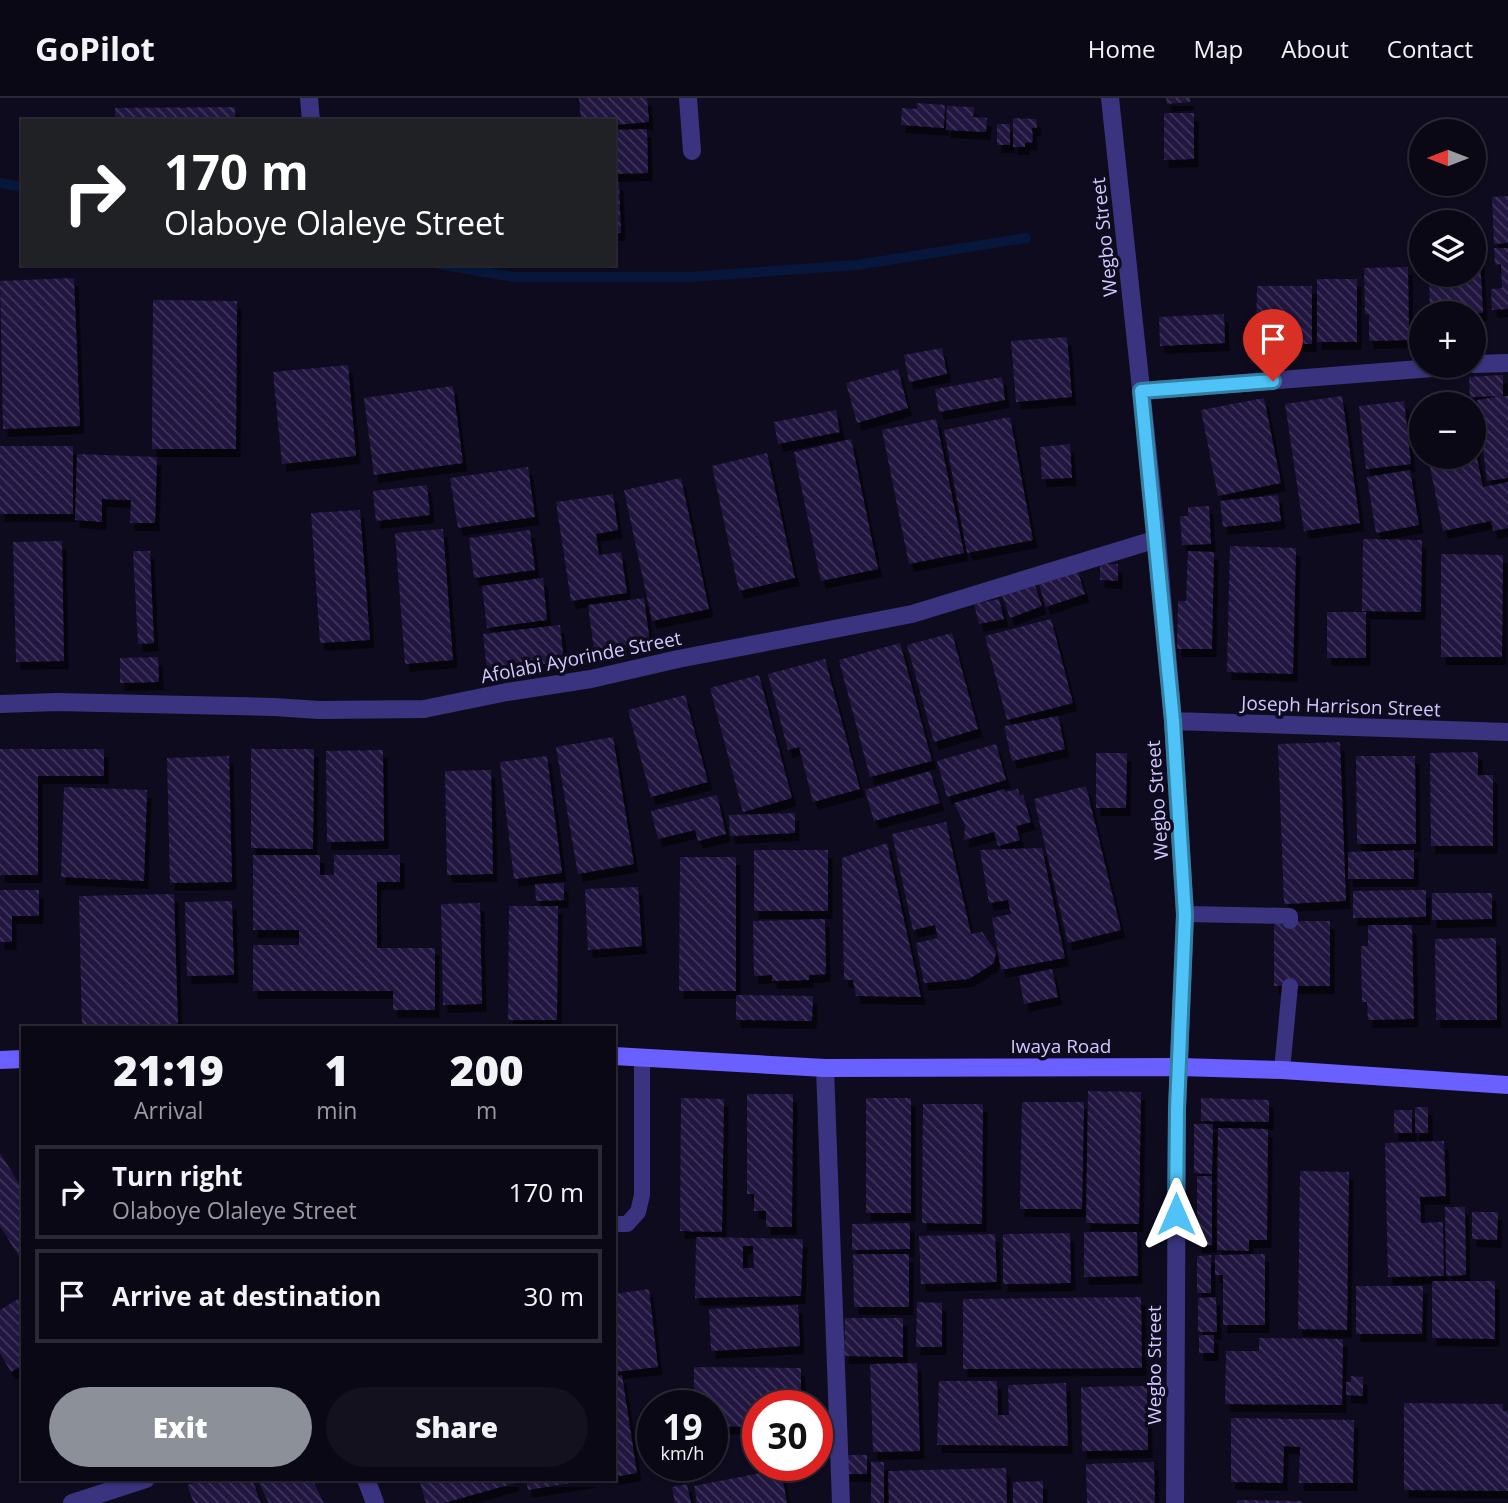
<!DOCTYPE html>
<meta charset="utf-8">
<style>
body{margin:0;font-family:"Open Sans",sans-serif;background:#14111f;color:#f1f3f6;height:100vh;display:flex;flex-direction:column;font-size:26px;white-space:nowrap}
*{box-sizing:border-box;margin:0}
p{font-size:23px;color:#9a9aa1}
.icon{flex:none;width:38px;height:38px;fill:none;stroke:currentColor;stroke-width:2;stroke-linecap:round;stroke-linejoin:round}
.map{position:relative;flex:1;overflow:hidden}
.side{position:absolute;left:21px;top:928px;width:595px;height:455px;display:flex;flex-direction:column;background:#0b0816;border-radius:0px;box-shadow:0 2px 5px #0004,0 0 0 2px #2b2935}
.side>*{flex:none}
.banner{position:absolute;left:21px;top:21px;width:595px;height:147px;border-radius:0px;box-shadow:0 2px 5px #0004,0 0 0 2px #2b2935;background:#202124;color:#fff;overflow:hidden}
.needle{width:46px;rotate:270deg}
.controls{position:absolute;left:1409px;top:21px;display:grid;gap:14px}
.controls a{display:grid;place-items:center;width:77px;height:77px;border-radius:50%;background:#0b0816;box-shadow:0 2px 5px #0004,0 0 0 2px #2b2935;font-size:35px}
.speed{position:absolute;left:637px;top:1292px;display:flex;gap:14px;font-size:35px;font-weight:700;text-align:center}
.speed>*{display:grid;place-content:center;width:91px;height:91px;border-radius:50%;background:#0b0816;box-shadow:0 2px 5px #0004,0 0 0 2px #2b2935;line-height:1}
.speed small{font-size:18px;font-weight:400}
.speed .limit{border:10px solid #d22;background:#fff;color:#111}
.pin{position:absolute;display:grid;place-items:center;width:60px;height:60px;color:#fff;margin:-72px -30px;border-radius:50% 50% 50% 0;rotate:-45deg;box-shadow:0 0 7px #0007}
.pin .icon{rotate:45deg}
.me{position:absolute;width:77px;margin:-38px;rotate:0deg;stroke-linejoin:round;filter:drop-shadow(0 0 5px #0008)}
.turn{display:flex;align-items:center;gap:24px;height:147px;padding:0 28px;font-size:32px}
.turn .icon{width:91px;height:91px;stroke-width:2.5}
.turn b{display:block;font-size:49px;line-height:60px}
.eta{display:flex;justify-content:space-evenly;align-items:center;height:119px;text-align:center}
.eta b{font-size:42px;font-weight:800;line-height:49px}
.action{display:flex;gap:14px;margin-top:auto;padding:14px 28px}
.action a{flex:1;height:80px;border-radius:42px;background:#8c9099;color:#fff;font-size:28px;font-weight:800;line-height:80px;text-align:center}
.action a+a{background:#14111f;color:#f1f3f6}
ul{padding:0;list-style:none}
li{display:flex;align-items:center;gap:21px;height:94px;margin:0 14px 10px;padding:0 14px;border:4px solid #2b2935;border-radius:0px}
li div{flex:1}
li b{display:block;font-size:26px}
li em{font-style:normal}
header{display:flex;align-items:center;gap:42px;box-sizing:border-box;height:98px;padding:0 35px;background:#0b0816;border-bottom:2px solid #2b2935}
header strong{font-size:33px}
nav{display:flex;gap:38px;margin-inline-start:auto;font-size:24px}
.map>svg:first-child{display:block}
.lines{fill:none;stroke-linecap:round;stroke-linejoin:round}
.stream{stroke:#06173b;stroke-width:10}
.building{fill:url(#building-back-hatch);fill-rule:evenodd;filter:url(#shadow)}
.lane{stroke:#3a337f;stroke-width:16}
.street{stroke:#3a337f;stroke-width:18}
.secondary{stroke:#6a5fff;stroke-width:18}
.route-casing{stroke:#337fa1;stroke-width:18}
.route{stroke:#4fc3f7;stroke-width:12}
.labels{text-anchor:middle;stroke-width:7;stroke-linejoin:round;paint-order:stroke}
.street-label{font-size:19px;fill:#d1c8ff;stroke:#0f0b1e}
</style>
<header>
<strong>GoPilot</strong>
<nav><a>Home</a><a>Map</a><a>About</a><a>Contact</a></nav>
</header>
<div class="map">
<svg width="1508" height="1405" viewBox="0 0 1508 1405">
<defs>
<pattern id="building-back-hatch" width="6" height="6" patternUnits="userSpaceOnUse" patternTransform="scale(1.75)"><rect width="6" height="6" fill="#20163f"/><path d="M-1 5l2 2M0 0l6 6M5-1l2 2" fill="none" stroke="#3f365c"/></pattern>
<filter id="shadow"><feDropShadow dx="4.5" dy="8" stdDeviation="0" flood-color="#0009"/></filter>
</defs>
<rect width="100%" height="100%" fill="#0f0b1e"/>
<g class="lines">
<path class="stream" d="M0,85L23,89
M438,166L513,179H689L857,167L1026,140"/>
</g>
<path class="building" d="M579,0H647L649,24L614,27V23H581Z
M1166,0H1190V4L1167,6Z
M917,5L945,7L944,30L901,27L902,10L917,11Z
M947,8L974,9L973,19L987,20L986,34L946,32Z
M235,9V23H115V10Z
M1164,15H1194V61L1164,62Z
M1013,20L1036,21L1037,30H1032L1033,44L1025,45V49H1013Z
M997,26H1010V47H997Z
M647,31L648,75L614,76V32Z
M619,84L621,135H614V85Z
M1508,98V145L1494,146L1492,99Z
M1479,125L1481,157L1474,158V126Z
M1494,150H1508V211L1492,212L1491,191L1502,190L1501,166L1495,167Z
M1480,160L1483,215H1430L1429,177H1474V161Z
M1408,169L1409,242L1369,243V216H1365L1364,170Z
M74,180L80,328L3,331L0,183Z
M1317,181H1357V244H1317Z
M1257,188H1312V246H1256Z
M153,202L237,203L236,351H152Z
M1224,216L1225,245L1160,248L1159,219Z
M1067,239L1072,299L1016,304L1011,243Z
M942,250L947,276L909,284L904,257Z
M348,267L356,358L282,366L273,274Z
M898,271L908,310L857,325L846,285Z
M1503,277V298L1470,299L1469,279Z
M1002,279L1005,302L939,314L935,291Z
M453,288L463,365L374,377L364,300Z
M1342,298L1360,425L1304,433L1285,306Z
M1502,298H1508V380L1487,383L1477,302Z
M1264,300L1281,385L1218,398L1201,312Z
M1404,303L1411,366L1366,371L1359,308Z
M836,312L840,334L778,346L774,324Z
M1010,319L1033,442L967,455L944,332Z
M936,321L964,455L909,466L882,332Z
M851,341L878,471L821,483L794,354Z
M1070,346L1072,380L1042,381L1040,349Z
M1474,346L1483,389L1508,384V430L1493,433L1491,423L1443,433L1428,359H1474Z
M0,348H73V416H0Z
M767,355L795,480L739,493L712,368Z
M77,356L157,359L155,425H130L131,402L102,401V424L75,422Z
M528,369L535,419L458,430L450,380Z
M1410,372L1419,427L1376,435L1367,379Z
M681,380L709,511L652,523L624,392Z
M427,387L430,417L376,423L373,393Z
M613,396L618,432L596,436L599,457L621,454L627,495L571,503L556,404Z
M1278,397L1281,423L1223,429L1220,403Z
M1209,408L1211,446L1182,447L1180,418H1188V409Z
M360,412L370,542L320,545L311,415Z
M443,431L453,562L405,566L395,435Z
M530,432L535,472L474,480L469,440Z
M1363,441L1422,442L1421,514L1362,513Z
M62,443L64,563L16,564L13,444Z
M1230,448L1296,450L1293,576L1227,574Z
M133,453H150L154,545L138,546Z
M1188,453L1214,454L1212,551H1177L1178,503H1186Z
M1441,456L1503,457L1502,559H1441Z
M1100,466H1118V483L1100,482Z
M1077,471L1085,496L1046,509L1038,484Z
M543,480L547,522L487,530L482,488Z
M1034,485L1042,508L1010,520L1002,497Z
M644,500L650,545L594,552L588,507Z
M999,501L1004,521L979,526L974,506Z
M1327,514H1366V560H1327Z
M1051,521L1073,605L1007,622L985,538Z
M560,527L564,564L487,572L483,536Z
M952,535L978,631L934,644L907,547Z
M900,545L932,663L870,679L839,562Z
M158,559L159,584L120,585V560Z
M825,561L860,691L813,704L799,649L788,652L768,576Z
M759,577L792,700L743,714L710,590Z
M685,597L708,684L651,699L628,612Z
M1058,618L1065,651L1012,663L1004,628Z
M613,639L634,766L578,776L556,649Z
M1340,644L1346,803L1284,806L1278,646Z
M996,646L1006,682L947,699L937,663Z
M0,651H104V678H38V777H0Z
M251,651H314L313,751L251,750Z
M383,652L384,743L327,744L326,653Z
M1478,654V677H1493V748H1431L1430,655Z
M1096,655H1127L1126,710H1096Z
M229,658L232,784L170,785L167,660Z
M547,658L562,775L514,781L500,664Z
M1356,658H1415L1416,746H1357Z
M491,672L493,776L447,777L445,673Z
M930,673L940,705L874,723L865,692Z
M1086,688L1121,832L1068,845L1034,701Z
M64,689L147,692L144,783L61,779Z
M1004,691L1005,694L1018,691L1020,698L1023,697L1031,724L1016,728L1020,742L998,748L994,734L964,742L965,727L954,705Z
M717,697L726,736L698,743L695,732L658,741L651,713Z
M795,715V735L730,738L729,717Z
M946,724L971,836L982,834L996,854L994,865L969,881L924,885L916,845L938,840L935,827L913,832L892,736Z
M887,745L921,899L856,898L853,882H844L842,760Z
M1042,750L1065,860L1001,872L992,820L1011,816L1008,802L989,805L980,752Z
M754,752H828V813H754Z
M1414,752V781H1348V754Z
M253,757H320V777H334V757H400V784H377V850H435V912H393V893H253V847H299V832H253Z
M680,759H736V893H679Z
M564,785V802L536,803L535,786Z
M638,789L642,848L588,852L585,791Z
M0,792H39V818H12V844H0Z
M1426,792V819L1353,820V793Z
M1432,795H1492V821L1432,822Z
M174,796L178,929H82L79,798Z
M232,803L234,877L187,878L185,804Z
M480,805L482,906L443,907L441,806Z
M509,808H558L557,922H508Z
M825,821L826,876L809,877V882L772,883V877L754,878L753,823Z
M1274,823H1330V888H1274Z
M1368,827H1412L1414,921L1368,922L1367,904H1362L1361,848H1368Z
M1496,840L1497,922H1436L1435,841Z
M1052,871L1058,899L1024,906L1019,878Z
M736,897L813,898L812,923L736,922Z
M1088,993L1141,994L1139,1126L1086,1125Z
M747,996H793L792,1129H766V1113H754V1096H747Z
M681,1000L724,1001L722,1134L680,1133Z
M866,1000H911V1115H866Z
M1201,1000L1269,1002V1024L1201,1023Z
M1022,1004H1084L1082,1111H1020Z
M923,1006H983L982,1126L922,1125Z
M1415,1009H1428V1035H1415Z
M1394,1012H1412V1035H1394Z
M1194,1026H1213L1212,1076L1194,1075Z
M1218,1030L1268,1031L1267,1142H1249V1153L1217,1152Z
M1444,1043L1446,1098L1420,1099L1421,1125L1443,1124L1444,1178L1388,1179L1385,1045Z
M0,1055L23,1092V1165L0,1128Z
M1300,1073L1349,1074L1347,1232L1298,1231Z
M1197,1078H1212V1147H1197Z
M1445,1109H1465L1466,1177L1446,1178Z
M1472,1114H1498L1497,1142L1472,1141Z
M910,1125V1151L852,1152V1126Z
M1084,1134H1137L1138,1178L1084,1179Z
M1070,1135L1071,1185L1003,1186V1136Z
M995,1136L997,1184L921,1186L919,1138Z
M696,1139L803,1141L801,1198L695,1200ZM743,1148H753L754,1170H743Z
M853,1156H909V1209H854Z
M1265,1156V1227H1223V1177H1215V1157Z
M1211,1157V1195H1197V1158Z
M1432,1183H1495V1241L1432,1240Z
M1356,1188H1423L1422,1236H1356Z
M649,1191L658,1269L614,1274V1196Z
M23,1198V1267L11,1274L0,1255V1212Z
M1141,1199L1142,1270L963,1271V1201Z
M1216,1199L1217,1234H1198V1200Z
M917,1204L942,1205V1249H916Z
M798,1207L800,1248L711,1253L709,1211Z
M845,1220H903V1259L844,1258Z
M1199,1237H1214V1255H1199Z
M1259,1240L1343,1241L1342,1307L1225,1306L1226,1253H1259Z
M917,1265L920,1353L873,1354L870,1266Z
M694,1269L801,1270V1307H758V1329L712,1328V1307H694Z
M622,1277L637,1375L614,1379V1278Z
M1351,1278L1363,1279V1298L1346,1297V1284H1351Z
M939,1283H997L998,1317H1009L1008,1287L1066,1285L1068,1348L937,1347Z
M1147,1288L1148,1352L1082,1353L1081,1289Z
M1404,1305L1503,1306V1313H1508V1393L1404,1392Z
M1231,1320L1354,1322L1353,1385H1299L1300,1349L1284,1348L1283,1385L1231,1384Z
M845,1357H867V1376H845Z
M871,1364H884V1405H871Z
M1154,1364L1155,1405H1087L1086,1366Z
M1006,1370L1007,1405H889L888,1373Z
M781,1371L787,1405H697L694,1388Z
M205,1381H252L261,1405H194L187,1387Z
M257,1381H312L324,1405H269Z
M419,1381H514L515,1385L444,1405H426Z
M526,1381H590V1382L528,1392Z
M1043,1383V1405H1013V1384Z
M687,1386L691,1405H675L672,1389Z
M1237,1402L1302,1403V1405H1237Z"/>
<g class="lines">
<path class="lane" d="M1185,816L1290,818V823
M1282,972L1290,888
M614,1126H627L638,1114L642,1097V959"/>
<path class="street" d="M309,0L311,23
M688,0L692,53
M1110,0L1157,441L1173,623L1185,816L1177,1011L1175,1405
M1474,266L1508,265
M1141,293L1458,268
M0,606L57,604L274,609L319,612L424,611L507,594L591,581L678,561L912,516L1157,441
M1173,623L1508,634
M825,970L841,1405
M366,1381L375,1405
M72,1405L146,1381"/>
<path class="secondary" d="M614,958L825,970L1180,969L1282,972L1508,987
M0,962L23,961"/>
</g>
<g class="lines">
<g class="route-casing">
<path id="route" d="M1176,1116L1177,1011L1185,817L1173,623L1141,293L1273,283"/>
</g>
<use href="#route" class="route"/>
</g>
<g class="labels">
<g class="street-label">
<text transform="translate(1104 139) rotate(-96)" y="7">Wegbo Street</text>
<text transform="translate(581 559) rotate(-11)" y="7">Afolabi Ayorinde Street</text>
<text transform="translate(1341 608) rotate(2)" y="7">Joseph Harrison Street</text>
<text transform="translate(1157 702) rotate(-94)" y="7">Wegbo Street</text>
<text x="1061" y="955">Iwaya Road</text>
<text transform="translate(1154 1267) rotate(-90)" y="7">Wegbo Street</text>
</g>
</g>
</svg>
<div class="controls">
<a><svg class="needle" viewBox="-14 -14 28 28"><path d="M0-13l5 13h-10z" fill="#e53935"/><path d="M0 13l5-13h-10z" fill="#9a9aa1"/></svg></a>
<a><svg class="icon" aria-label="layers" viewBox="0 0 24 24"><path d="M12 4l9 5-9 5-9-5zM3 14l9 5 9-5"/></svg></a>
<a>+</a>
<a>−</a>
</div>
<div class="speed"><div>19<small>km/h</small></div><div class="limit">30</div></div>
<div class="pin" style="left:1273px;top:283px;background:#d93025"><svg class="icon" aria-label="arrive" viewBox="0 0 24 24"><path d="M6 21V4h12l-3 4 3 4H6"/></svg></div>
<svg class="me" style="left:1176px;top:1116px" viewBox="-20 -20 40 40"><path d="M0-17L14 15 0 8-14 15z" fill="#4fc3f7" stroke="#fff" stroke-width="4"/></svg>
<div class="banner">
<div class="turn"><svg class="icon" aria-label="right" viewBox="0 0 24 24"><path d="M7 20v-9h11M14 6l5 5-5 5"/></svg><div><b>170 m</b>Olaboye Olaleye Street</div></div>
</div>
<section class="side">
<div class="eta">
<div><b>21:19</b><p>Arrival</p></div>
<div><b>1</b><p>min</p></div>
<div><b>200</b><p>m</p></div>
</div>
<ul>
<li><svg class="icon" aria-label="right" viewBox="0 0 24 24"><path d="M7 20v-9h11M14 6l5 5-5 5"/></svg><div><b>Turn right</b><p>Olaboye Olaleye Street</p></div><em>170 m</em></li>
<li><svg class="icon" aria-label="arrive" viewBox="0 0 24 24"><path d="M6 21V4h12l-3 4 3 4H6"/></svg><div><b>Arrive at destination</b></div><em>30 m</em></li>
</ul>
<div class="action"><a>Exit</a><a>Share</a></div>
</section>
</div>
